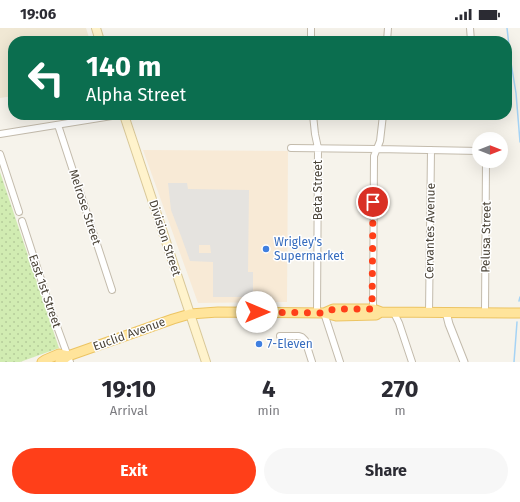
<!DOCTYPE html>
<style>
body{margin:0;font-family:"Fira Sans",sans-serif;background:#f7f7f7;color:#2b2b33;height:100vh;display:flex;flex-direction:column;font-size:15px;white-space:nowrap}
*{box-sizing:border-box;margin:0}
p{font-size:13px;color:#7c7c81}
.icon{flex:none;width:22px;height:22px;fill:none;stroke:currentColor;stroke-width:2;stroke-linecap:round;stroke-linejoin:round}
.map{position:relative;height:334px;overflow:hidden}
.sheet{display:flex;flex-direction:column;background:#fff;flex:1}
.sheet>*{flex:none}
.banner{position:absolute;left:8px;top:8px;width:504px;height:84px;border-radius:16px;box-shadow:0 4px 16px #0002;background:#0b6e4f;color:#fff;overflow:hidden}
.needle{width:26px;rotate:90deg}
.tools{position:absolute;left:472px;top:104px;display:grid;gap:8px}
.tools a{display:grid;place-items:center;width:36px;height:36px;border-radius:50%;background:#fff;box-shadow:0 4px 16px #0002;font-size:20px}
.pin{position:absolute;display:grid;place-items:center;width:34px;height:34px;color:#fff;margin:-17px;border:2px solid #fff;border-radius:50%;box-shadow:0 1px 4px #0007}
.me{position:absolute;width:44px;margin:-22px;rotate:90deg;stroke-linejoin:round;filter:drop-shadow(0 0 3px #0008)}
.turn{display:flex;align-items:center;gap:14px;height:84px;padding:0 12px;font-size:18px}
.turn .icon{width:52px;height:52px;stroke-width:2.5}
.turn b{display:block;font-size:28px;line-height:34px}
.eta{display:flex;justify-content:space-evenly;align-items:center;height:68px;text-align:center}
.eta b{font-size:24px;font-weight:700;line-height:28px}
.button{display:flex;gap:8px;margin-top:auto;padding:8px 12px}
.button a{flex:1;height:46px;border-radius:24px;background:#ff3f19;color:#fff;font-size:16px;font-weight:700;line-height:46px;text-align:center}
.button a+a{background:#f7f7f7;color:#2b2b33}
.status{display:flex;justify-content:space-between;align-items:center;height:28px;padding:0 20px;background:#fff;direction:ltr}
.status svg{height:11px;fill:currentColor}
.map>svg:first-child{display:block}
.commercial{fill:#f8ead6}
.education{fill:#f0e8d4}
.green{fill:url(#green-dots)}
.parking{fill:#e5e3df;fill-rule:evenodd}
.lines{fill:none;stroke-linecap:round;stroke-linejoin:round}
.stream{stroke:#a5d3f5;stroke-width:1.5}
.minor-casing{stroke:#c3bbac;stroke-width:8}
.tertiary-casing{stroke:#c3bbac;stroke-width:9}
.secondary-casing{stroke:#d9c898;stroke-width:10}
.primary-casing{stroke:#ecc463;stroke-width:11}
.minor{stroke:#fff;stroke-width:6}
.tertiary{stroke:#fff;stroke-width:7}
.secondary{stroke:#fff3cc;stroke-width:8}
.primary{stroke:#ffe49b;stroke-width:9}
.route{stroke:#ff3f19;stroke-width:7;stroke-dasharray:0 12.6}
.shop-dot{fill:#3f7fe0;stroke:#fff;stroke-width:1.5}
.labels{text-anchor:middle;stroke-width:3;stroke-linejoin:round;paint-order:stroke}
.street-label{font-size:12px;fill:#4b4438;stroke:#fff}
.shop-label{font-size:12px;fill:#366cbe;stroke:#fff;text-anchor:start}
</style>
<div class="status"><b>19:06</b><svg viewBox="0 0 49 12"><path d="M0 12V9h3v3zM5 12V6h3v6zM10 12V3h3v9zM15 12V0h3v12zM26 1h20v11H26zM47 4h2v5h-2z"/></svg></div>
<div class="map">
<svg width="520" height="334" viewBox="0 0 520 334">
<defs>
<pattern id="green-dots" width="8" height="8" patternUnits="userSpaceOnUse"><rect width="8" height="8" fill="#d1ecb2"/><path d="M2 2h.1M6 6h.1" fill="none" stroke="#b5cc9a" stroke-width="1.8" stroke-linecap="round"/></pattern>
</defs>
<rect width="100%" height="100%" fill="#f6f3eb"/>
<path class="commercial" d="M143,122L288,123L287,274L198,275Z"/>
<path class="education" d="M0,0H86L90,13H13V68L0,70Z"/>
<path class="green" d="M0,144L59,320L20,334H0Z"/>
<path class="parking" d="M168,155H187L188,161L249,162L248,244H253V269H213V234L190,233L181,208L171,182ZM199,217H210L211,225H199Z"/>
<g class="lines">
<path class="stream" d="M507,0L511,35L516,65L520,114
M519,273L520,269
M514,334L517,294"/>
<g class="minor-casing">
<path id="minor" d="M311,0V13
M470,0L471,13
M387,13L388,0
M313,87L315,106L318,120L317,285
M58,97L112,262
M0,106L118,87
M291,120L377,121L479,123
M0,126L19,184
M22,193L51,282L70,334
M373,281L374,128L380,113L383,87
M324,285L340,334
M394,285L399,295L412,334
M429,285L431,122
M485,285L486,133
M280,308H299L302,309L305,312L312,334"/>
</g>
<g class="tertiary-casing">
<path id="tertiary" d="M446,284L449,296L464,334"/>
</g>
<g class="secondary-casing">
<path id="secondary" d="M96,0L100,13
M124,87L206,334"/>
</g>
<g class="primary-casing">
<path id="primary" d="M324,285L333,281H373L381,284L520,285
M42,334L45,332L59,326L68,328
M60,334L68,328L173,291L190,286L218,284L324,285L336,288L376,287L381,284"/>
</g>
<use href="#minor" class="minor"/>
<use href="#tertiary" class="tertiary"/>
<use href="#secondary" class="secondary"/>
<use href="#primary" class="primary"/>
</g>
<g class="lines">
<path class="route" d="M257,284L324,285L334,281H372L373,174"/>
</g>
<g class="shop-dot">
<circle cx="266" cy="221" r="4"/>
<circle cx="259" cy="316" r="4"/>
</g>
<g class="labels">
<g class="street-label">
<text transform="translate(318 162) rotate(-90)" y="4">Beta Street</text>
<text transform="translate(85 179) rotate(72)" y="4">Melrose Street</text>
<text transform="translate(430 203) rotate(-89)" y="4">Cervantes Avenue</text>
<text transform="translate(486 209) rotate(-89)" y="4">Pelusa Street</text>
<text transform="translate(165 210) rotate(72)" y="4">Division Street</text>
<text transform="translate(45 263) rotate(71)" y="4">East 1st Street</text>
<text transform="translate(129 306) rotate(-20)" y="4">Euclid Avenue</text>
</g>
<g class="shop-label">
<text x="274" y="218">Wrigley's<tspan x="274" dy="14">Supermarket</tspan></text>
<text x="267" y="320">7-Eleven</text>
</g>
</g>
</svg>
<div class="tools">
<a><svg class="needle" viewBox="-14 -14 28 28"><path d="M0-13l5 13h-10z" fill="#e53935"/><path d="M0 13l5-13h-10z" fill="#7c7c81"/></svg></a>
</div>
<div class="pin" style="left:373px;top:174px;background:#d93025"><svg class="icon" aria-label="arrive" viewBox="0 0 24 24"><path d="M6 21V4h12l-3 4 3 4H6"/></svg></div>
<svg class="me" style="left:257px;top:284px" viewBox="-20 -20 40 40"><circle r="19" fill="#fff"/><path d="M0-13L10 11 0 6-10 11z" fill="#ff3f19"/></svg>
<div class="banner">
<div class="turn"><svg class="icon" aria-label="left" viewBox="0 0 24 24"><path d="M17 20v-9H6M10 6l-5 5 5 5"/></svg><div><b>140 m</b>Alpha Street</div></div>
</div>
</div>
<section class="sheet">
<div class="eta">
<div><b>19:10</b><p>Arrival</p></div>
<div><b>4</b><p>min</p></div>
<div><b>270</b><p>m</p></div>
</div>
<div class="button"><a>Exit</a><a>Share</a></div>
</section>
